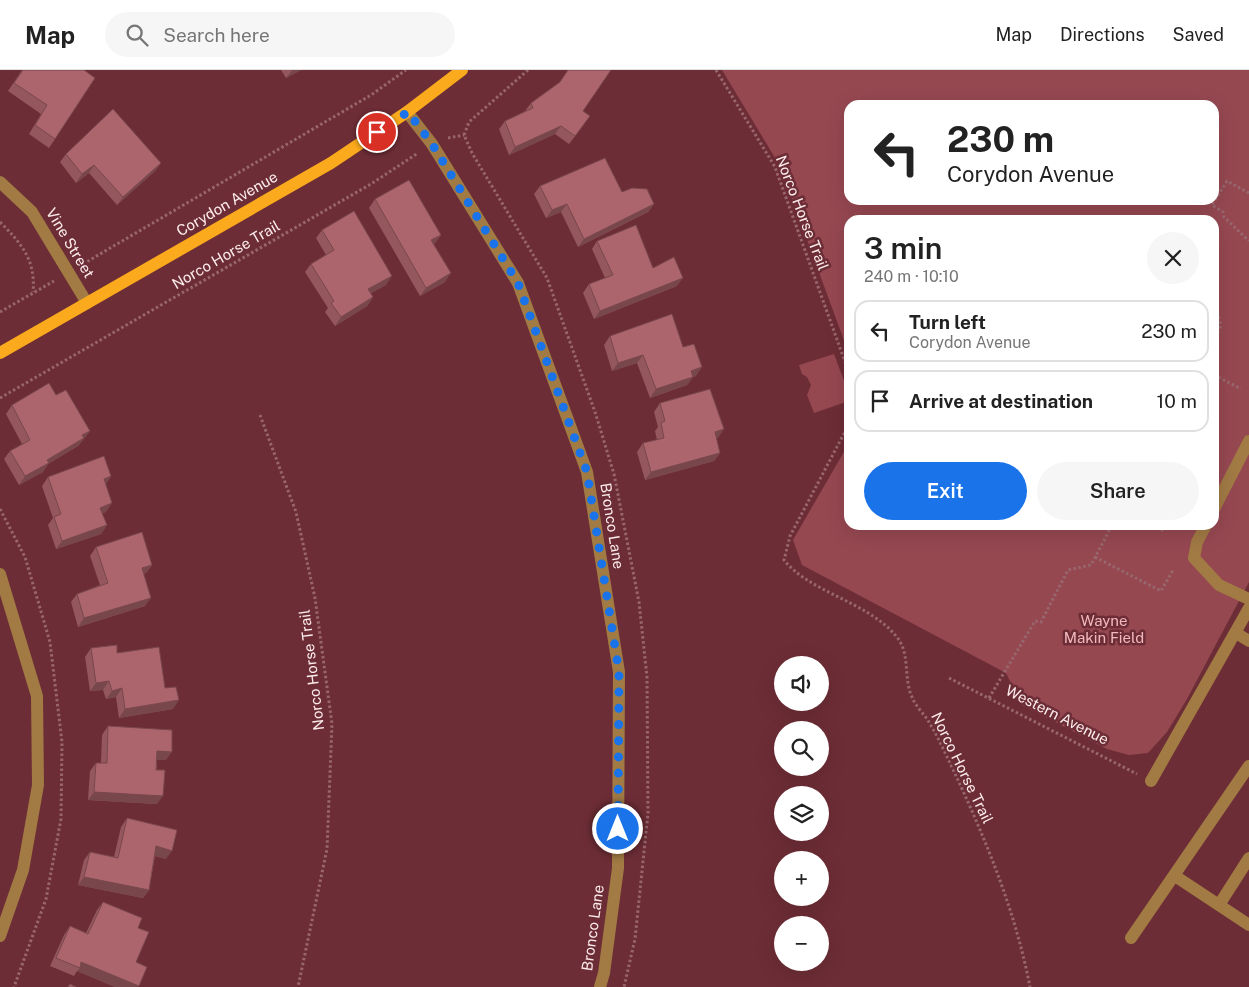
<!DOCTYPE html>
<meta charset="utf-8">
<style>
body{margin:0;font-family:"Public Sans",sans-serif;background:#f6f6f6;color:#222;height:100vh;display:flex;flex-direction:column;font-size:19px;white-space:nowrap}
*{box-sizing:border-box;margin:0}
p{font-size:16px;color:#767676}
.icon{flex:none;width:28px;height:28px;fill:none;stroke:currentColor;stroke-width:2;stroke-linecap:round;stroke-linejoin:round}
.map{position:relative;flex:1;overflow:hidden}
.panel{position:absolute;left:844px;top:145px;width:375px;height:315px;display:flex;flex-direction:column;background:#fff;border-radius:15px;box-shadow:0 5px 20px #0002}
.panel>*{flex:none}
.top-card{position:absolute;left:844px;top:30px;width:375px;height:105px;border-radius:15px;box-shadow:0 5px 20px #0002;background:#fff;color:#222;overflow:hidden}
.fabs{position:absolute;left:774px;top:586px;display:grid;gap:10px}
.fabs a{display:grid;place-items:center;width:55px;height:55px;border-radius:50%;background:#fff;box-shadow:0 5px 20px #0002;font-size:25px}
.pin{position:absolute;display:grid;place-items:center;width:42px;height:42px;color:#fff;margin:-21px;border:2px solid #fff;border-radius:50%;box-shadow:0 1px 5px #0007}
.me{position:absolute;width:55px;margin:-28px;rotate:0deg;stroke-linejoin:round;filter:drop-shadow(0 0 4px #0008)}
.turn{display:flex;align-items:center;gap:18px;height:105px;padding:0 20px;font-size:22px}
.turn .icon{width:65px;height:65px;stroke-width:2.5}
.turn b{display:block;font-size:35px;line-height:42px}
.round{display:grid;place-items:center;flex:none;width:52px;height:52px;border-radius:26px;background:#f6f6f6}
.head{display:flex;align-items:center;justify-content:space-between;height:85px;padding:0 20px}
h1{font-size:30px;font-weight:600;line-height:38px}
.primary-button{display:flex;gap:10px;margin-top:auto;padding:10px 20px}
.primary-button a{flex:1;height:58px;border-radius:30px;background:#1a73e8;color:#fff;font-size:20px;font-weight:600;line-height:58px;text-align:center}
.primary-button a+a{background:#f6f6f6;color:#222}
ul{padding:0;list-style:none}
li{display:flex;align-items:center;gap:15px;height:62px;margin:0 10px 8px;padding:0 10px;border:2px solid #e0e0e0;border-radius:15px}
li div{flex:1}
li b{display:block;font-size:19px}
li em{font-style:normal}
header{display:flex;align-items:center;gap:30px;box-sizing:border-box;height:70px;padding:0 25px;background:#fff;border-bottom:1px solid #e0e0e0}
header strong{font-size:24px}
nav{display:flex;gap:28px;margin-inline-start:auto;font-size:18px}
.search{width:350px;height:45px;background:#f6f6f6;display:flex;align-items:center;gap:12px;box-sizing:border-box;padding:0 18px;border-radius:28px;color:#767676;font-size:19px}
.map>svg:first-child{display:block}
.green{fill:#964851;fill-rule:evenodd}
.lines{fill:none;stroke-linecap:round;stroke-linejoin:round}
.path{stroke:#98676d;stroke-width:3;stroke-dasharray:2.5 2.5;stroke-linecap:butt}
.minor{stroke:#a17a44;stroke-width:12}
.major{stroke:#faaa1c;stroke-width:12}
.wall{fill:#94575d}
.shaded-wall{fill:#78474c}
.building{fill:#ac656c;stroke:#78474c}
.route{stroke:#1a73e8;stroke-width:9;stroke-dasharray:0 16.2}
.labels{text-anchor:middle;stroke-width:5;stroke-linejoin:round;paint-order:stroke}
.street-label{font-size:15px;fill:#fcecec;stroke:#6d2d36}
.park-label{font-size:15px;fill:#f1b9bd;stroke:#6d2d36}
</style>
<header>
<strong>Map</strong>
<div class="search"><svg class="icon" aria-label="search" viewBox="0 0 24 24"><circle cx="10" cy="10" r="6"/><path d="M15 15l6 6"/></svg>Search here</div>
<nav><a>Map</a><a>Directions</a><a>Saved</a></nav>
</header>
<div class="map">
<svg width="1249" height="917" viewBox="0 0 1249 917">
<rect width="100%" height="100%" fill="#6d2d36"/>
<path class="green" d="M722,0H1249V512L1187,629L1167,662L1148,683L1129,685L1107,679L1022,635L1006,603L802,495L793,470L849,373V455H1214V150H849V284L780,96ZM849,35H1214V130H849Z
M834,284L849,324V331L814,343L807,325L811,315L807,307L802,304L799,295Z"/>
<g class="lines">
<path class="path" d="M528,0L469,52L464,65L472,83L547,208L595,342L614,404L639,532L647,607L648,743L635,869L624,917
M716,0L775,97L849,303
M448,68L464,65
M1249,123L1227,111L1212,135L1223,142L1224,147L1249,171
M1203,130L1212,135
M0,152C21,173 36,190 33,222
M83,194L371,25L406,0
M1214,227L1221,256L1214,269
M0,242L54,211
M1214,305L1241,319
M0,328L371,114L418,83
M260,345L296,442L315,528L332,654L327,779L298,917
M849,354L790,466L784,490C809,522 868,532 896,566C911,583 903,608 912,627C915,635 922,642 927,649C936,663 943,678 950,693C984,765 1015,839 1030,917
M0,439L25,487L50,572L62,672L61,749L46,829L14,917
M1152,455L1164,461
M1095,487L1161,521L1173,500
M949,608L1137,704
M989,628L1035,551L1041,552L1068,500L1091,495L1112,455"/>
<path class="minor" d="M407,42L432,74L518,213L587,402L619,602L618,798L604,903L600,917
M0,112L32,142L87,233
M1214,439L1249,371
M1206,455L1197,472L1194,488L1219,515L1249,529
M0,504L37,626L38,715L23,800L0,866
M1236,563L1249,571
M1151,711L1249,538
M1175,806L1249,855
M1219,835L1249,788
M1131,868L1249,696"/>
<path class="major" d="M0,283L331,93L407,42L462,0"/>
</g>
<path class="wall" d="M22,0H84L55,69L49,78L29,64L41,44L8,21Z
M281,0H301L286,8Z
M531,33L583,41L584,55L569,74L555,64L509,85L499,59L505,51L525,41Z
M66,84L161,93L155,101L117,135L89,103L76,113L60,92Z
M540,116L622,122L654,134L648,142L578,177L561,142L546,148L534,124Z
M375,129L441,165L435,173L433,174L445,212L420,226L369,138Z
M322,160L386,215L371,223L373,227L367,236L335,256L325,242L328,238L305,202L311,194L326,185L316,168Z
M597,171L653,198L677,216L594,249L583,223L589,214L605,208L592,179Z
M610,266L683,277L696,306L693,307L687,315L650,328L637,293L612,301L604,275Z
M56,325L90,361L78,376L48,394L43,402L19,415L4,389L10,381L22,374L6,344L12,335Z
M660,333L718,368H716L720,383L714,391L645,410L637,382L643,373L657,370L655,361L658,357L654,342Z
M111,406L106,414V442L102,443L107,455L101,464L56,479L48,455L53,448L42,416L48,407Z
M96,477L152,495L146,503L143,504L145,536L78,557L71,532L77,524L100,515L90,486Z
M91,578L117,583L165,618L173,639L119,648L116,627L106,629L103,620L90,621L85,587Z
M108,656L166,690H157V734L88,730L90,701L96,693H101L102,665Z
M127,748L166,789L155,786L149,820L143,828L78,815L84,790L90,782L114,787L121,757Z
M103,832L138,858L136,892L138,917H115L77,901L74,906L50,896L64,865L70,856L86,863L97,840Z"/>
<path class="shaded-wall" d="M292,0H301L286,8Z
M561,56L555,64L509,85L515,77Z
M161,93L155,101L117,135L123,127Z
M94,95L89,103L76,113L82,104Z
M567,134L561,142L546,148L552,140Z
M654,134L648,142L578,177L584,169Z
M441,165L435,173L425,179L431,170Z
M451,203L445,212L420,226L426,218Z
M392,206L386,215L362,228L368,219Z
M683,208L677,216L594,249L600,241Z
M373,227L367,236L335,256L341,247Z
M643,285L637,293L612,301L618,293Z
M702,297L696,306L693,307L687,315L650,328L656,319L691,301Z
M724,359L718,368L709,371L715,362Z
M90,361L78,376L48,394L43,402L19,415L25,406L82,365Z
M720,383L714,391L645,410L651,402Z
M111,406L106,414L104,409Z
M112,433L106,442L94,446L100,438Z
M107,455L101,464L56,479L62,471Z
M152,495L146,503L136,507L142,498Z
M151,528L145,536L78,557L84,548Z
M109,611L103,620L90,621L96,613Z
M122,618L116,627L106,629L112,621Z
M179,630L173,639L119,648L125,639Z
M157,681L172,682L166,690H151Z
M94,722L163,726L157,734L88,730Z
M156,776L172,781L166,789L150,785Z
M84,807L149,820L143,828L78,815Z
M81,892L139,916L138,917H115L77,901L80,898Z"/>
<path class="building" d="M23,0H84L95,8L55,69L35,55L47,35L14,13Z
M568,0H611L583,41L590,46L575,66L561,56L515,77L505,51L533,38L531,33L560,12Z
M113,39L161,93L123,127L94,95L82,104L66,84Z
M605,88L622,122L632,118L647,119L654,134L584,169L567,134L552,140L540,116Z
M409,110L441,165L431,170L451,203L426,218L375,129Z
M354,141L392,206L368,219L373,227L341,247L331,233L334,231L311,194L334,180L322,160Z
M636,155L653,198L674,187L683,208L600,241L589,214L613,205L597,171Z
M672,244L683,277L694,274L702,297L691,301L693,307L656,319L643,285L618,293L610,266Z
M49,313L56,325L66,320L90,361L82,365L84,368L47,390L49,393L25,406L10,381L30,370L12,335Z
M710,319L724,359L715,362L720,383L651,402L643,373L664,368L661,353L665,351L660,333Z
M104,386L111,406L104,409L112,433L100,438L107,455L62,471L54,447L61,444L48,407Z
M142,462L152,495L142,498L151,528L84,548L77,524L108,513L96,477Z
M117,575V583L159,577L165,618L176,617L179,630L125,639L122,618L112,621L109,611L96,613L91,578Z
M108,656L172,660V682L157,681L156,700H165L163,726L94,722L96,693H107Z
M127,748L177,760L172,781L156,776L149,820L84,807L90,782L118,788Z
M103,832L142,848L138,858L149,862L136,892L147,897L139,916L81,892L80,898L56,888L70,856L88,864Z
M70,914L76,917H68Z"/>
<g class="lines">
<path class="route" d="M377,62L408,42L432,74L518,213L587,402L619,602L618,759"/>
</g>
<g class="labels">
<g class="street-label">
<text transform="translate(227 134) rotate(-30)" y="5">Corydon Avenue</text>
<text transform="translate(802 143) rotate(69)" y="5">Norco Horse Trail</text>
<text transform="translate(70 173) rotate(59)" y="5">Vine Street</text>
<text transform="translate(226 185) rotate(-30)" y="5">Norco Horse Trail</text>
<text transform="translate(612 456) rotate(81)" y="5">Bronco Lane</text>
<text transform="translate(312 600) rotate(-97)" y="5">Norco Horse Trail</text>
<text transform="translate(1057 645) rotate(27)" y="5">Western Avenue</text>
<text transform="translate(962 698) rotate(64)" y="5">Norco Horse Trail</text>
<text transform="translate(593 858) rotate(-82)" y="5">Bronco Lane</text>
</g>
<g class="park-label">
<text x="1104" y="556">Wayne<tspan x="1104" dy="17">Makin Field</tspan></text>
</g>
</g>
</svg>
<div class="fabs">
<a><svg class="icon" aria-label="sound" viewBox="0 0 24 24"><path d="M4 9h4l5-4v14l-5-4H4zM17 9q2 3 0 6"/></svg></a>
<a><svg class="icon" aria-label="search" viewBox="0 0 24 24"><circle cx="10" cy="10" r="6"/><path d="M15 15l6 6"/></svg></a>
<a><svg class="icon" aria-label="layers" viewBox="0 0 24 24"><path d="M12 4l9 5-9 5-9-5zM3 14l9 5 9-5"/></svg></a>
<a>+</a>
<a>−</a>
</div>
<div class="pin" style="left:377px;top:62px;background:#d93025"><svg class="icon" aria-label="arrive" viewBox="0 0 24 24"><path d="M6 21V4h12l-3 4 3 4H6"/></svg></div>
<svg class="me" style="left:618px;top:759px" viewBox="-20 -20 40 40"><circle r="17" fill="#1a73e8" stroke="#fff" stroke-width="3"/><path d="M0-11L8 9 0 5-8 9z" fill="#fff"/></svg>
<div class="top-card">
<div class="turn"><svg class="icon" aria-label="left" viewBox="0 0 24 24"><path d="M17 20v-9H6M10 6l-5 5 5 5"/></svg><div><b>230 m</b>Corydon Avenue</div></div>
</div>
<section class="panel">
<div class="head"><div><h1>3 min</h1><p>240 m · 10:10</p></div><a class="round"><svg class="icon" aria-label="close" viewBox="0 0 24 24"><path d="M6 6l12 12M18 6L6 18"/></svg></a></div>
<ul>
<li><svg class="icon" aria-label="left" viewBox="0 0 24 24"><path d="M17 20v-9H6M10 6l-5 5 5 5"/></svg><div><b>Turn left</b><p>Corydon Avenue</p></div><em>230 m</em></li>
<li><svg class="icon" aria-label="arrive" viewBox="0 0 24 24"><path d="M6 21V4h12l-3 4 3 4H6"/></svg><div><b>Arrive at destination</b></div><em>10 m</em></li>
</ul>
<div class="primary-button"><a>Exit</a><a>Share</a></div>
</section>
</div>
